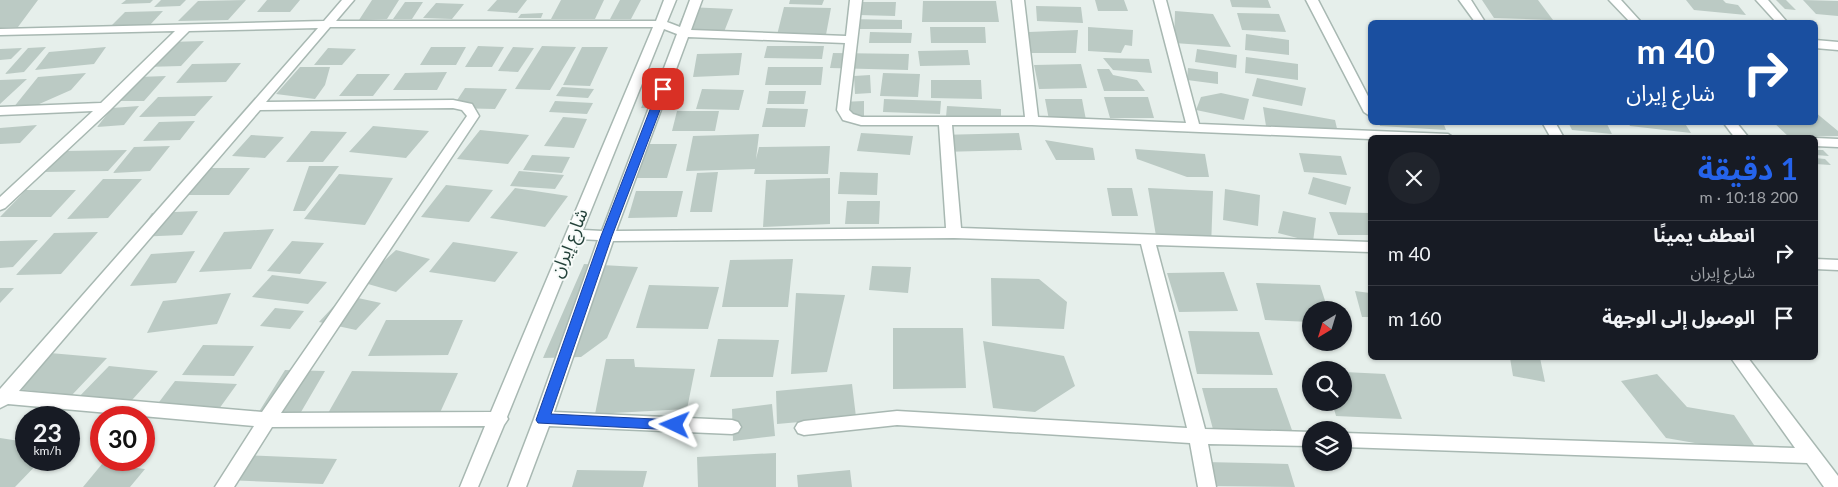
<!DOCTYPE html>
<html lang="ar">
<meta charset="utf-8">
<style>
body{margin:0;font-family:Lato,"Noto Sans Arabic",sans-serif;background:#20242c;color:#f1f3f6;direction:rtl;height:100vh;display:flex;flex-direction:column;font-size:19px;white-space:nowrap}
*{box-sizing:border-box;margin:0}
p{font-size:16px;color:#9ea1a6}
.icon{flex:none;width:28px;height:28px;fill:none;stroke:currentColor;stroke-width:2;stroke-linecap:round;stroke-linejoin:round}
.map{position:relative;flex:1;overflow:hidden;direction:ltr}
.sheet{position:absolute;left:1368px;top:135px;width:450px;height:225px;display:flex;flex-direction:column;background:#171b24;border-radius:8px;box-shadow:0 1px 4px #0004;direction:rtl}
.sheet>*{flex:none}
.hud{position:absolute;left:1368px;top:20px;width:450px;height:105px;border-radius:8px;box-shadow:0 1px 4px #0004;direction:rtl;background:#1a4fa0;color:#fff;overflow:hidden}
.needle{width:32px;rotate:218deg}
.buttons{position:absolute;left:1302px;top:301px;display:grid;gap:10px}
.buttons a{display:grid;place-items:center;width:50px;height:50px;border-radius:50%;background:#171b24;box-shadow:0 1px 4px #0004;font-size:25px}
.speed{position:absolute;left:15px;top:406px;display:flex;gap:10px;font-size:25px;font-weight:700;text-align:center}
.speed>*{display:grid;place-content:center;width:65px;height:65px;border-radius:50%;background:#171b24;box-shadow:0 1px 4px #0004;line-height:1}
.speed small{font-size:12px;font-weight:400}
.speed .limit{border:8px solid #d22;background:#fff;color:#111}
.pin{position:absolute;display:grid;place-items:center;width:42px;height:42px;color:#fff;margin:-21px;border-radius:10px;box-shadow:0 2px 8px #0006}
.me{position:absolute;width:55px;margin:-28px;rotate:272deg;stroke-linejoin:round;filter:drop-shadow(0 0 4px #0008)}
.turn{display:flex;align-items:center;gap:18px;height:105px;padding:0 20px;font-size:22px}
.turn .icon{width:65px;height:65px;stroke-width:2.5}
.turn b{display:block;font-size:35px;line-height:42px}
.round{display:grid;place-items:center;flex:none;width:52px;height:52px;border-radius:26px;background:#20242c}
.overview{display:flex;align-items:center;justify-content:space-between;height:85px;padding:0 20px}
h1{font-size:30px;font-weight:700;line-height:38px;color:#2563eb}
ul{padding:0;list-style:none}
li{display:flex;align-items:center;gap:15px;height:65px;padding:0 20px;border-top:1px solid #363941}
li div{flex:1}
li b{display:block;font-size:19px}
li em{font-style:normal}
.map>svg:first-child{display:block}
.building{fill:#bbcac4}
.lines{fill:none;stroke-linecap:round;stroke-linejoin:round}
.minor-casing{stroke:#a8b8b2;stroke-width:3}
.minor{fill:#fff;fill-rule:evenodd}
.route{fill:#2563eb;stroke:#184099}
.labels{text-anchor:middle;stroke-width:4;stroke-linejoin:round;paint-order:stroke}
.street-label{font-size:18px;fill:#24423a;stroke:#f7fbf9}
</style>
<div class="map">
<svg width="1838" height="487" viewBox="0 0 1838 487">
<rect width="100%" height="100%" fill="#e6efeb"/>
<path class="building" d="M0,0H38L18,27L0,28Z
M126,0H153L150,3L121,4Z
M161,0H186L180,6L154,7Z
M246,0L228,20L178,21L198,1Z
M267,0H300L290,12H257Z
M372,0H399L387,19L359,20Z
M497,0H527L517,13L487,11Z
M561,0H604L595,19H551Z
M620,0H641L631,19H610Z
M790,0H824L822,5L789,4Z
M1095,0H1124L1128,11H1098Z
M1230,0H1268L1271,8L1232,7Z
M1482,0H1538L1553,20L1494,18Z
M1686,0H1723L1726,3L1738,5L1746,15L1694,10Z
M1776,0H1786L1796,10L1785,9Z
M1803,0L1838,1V16L1816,14Z
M923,1H996L999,22H922Z
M405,2H423L412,19H393Z
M861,2H896L895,16L859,15Z
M436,3L464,4L452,19L423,18Z
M1036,6L1081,7L1083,23L1037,21Z
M687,7L733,9L722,37L674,35Z
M784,7L831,8L825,40L776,39Z
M163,11L150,25L111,26L125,12Z
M1175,11L1213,14L1231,47L1174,43Z
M543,13L541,18H518L521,14Z
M1237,13L1279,14L1286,32L1242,30Z
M847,19L902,20V29H846Z
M930,27H985L986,43H931Z
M1088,27L1133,30L1132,46L1125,45L1121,53L1088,51Z
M1078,30L1076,53H1028L1029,32Z
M870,32L912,33L911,43H869Z
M1246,34L1289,40V55L1245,50Z
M204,41L181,66L145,67L169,42Z
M478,46L504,47L492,67H465Z
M542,46L576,47L550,90L515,89Z
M767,46H824L822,59L764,58Z
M46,47L24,72L5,74L28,48Z
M106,47L94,64L35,70L49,52Z
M431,47H466L456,65H420Z
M513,47L534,48L518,72L498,71Z
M582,47H608L590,86L563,85Z
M22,48L11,59L0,60V49Z
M328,48L356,49L342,65H314Z
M1197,49L1237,55L1236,68L1195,62Z
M968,50L970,65L920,66L918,51Z
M742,53L739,75L693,77L697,54Z
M833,53L909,54L908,70L830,68Z
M1246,57L1298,64V80L1245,73Z
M1103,58L1149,59L1152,73L1113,70Z
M241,63L226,82L176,83L192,64Z
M1081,64L1087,88L1039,89L1034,65Z
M300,67H330L325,85L315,99L276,94Z
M768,67H823L821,85H765Z
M1188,68L1218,72V84L1187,80Z
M1097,69H1109L1113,75L1137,80L1145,91H1104Z
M447,72L437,90H393L405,73Z
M86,73L71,90L37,105L13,108L38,77Z
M883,73L920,74L918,97L880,96Z
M357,74H390L373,96H339Z
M870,75L871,93L855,94L854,76Z
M166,76L144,101H115L138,77Z
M1257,78L1306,88L1302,106L1252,96Z
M27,79L0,104V80Z
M931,80H981L982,99L931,98Z
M562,87L594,89L588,98L556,96Z
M465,88L507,89L495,109L452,108Z
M650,88L682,89L674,109L641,108Z
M702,89L744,90L739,110L696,109Z
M769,91H806L804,104H767Z
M1221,93L1249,99L1244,120L1196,110L1201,97Z
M213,96L195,116L139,117L158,97Z
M1104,97H1148L1154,118H1110Z
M884,99L941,101L940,114L883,112Z
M1045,99H1082L1086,120H1049Z
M555,101L593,103L587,114L549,112Z
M864,101V119L841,120V102Z
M139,106L124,125L97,127L112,108Z
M947,106L1001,109V120L946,117Z
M1263,107L1335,120L1339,137L1311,135L1309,127L1266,126Z
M766,108L808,109L805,127H762Z
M677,111H719L715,131H672Z
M1815,112L1838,131V136L1789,137L1773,122H1815Z
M563,117L587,119L574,148L544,146Z
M195,121L180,140L143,141L159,122Z
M1379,122H1443L1446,130L1380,126Z
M1568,122H1606L1612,134L1572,130Z
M1628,122H1684L1691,133L1630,126Z
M37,125L20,143L0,144V128Z
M373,126L429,131L406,158L349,152Z
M480,130L529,135L508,164L457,159Z
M311,131L347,132L323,162H286Z
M861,133L913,136L910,155L857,151Z
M1019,133L1022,150L941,152L939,135Z
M759,134L756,159L759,147L830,146L828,174H754L755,169L686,171L693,136Z
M251,135L284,137L265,158L232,156Z
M1045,140L1093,148L1095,160H1056Z
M634,144H677L667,178H622Z
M170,146L150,171L113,173L134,147Z
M1135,149L1205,154L1209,177H1187L1137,159Z
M127,150L108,171L43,172L63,151Z
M1815,150H1823L1829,156L1815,155Z
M1299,153L1341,156L1347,175L1304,172Z
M532,155L570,157L562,173L523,170Z
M1815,158L1825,159L1831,165L1815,164Z
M309,166H339L305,211H293Z
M210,168H250L229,195H188Z
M519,171L564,175L555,189L510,186Z
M718,172L712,212H690L697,173Z
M840,172L878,173L877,195L838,194Z
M339,174L393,178L365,225L304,219Z
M1313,177L1351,187L1346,205L1308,194Z
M830,178V224L763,227L766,180Z
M103,179H142L108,218L67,219Z
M446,185L493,190L469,222L421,217Z
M515,188L568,196L545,227L490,218Z
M1107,188H1132L1138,216H1112Z
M1148,188L1213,191L1211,248L1157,242Z
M1225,189L1260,195L1258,226L1223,220Z
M26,190H76L51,217H0Z
M636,191H683L677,217L628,218Z
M847,201H880L879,224H845Z
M198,211L182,235L135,237L152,213Z
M1283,211L1316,218L1313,242L1278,233Z
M1329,212L1370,213V235H1338Z
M274,229L251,269L199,272L224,232Z
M98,232L61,274L16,275L54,233Z
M38,240L13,267L0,268V241Z
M292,241L324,243L300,274L267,271Z
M453,242L518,252L495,282L429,272Z
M396,250L430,259L396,292L361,282Z
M195,251L176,283L130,286L151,254Z
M793,259L788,307H722L730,260Z
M584,264L638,267L607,338L581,357L543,358Z
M872,266L911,267L908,293L869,290Z
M1224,272L1238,311L1179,312L1167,273Z
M272,275L327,282L308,304L252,297Z
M991,278L1039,279L1067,302L1064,329L992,326Z
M1256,283L1320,285L1328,310H1311V322L1265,320Z
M649,285L719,287L708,329L636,328Z
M0,288H14L0,303Z
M1355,291L1370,293V317H1362Z
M231,293L217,324L147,333L163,301Z
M796,293L845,295L827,372L791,374Z
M344,295L381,303L356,330L319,322Z
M275,308L304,311L290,329L260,326Z
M386,320H463L448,355L368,356Z
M893,328H963L966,388L893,389Z
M1188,331L1259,332L1273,375L1197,374Z
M718,339L779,340L773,377H710Z
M983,341L1064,356L1075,386L1035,412L993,408Z
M203,345L254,346L234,376L182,375Z
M50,353L107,358L72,395L14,389Z
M1510,358H1540L1545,382L1513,376Z
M606,359H634L635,367L695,369L687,409L595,414Z
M109,366L158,371L124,409L73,403Z
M285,370L325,371L294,424L252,423Z
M352,371L458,373L438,417L327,415Z
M1344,372L1385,374L1402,419L1336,416L1332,402H1344Z
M1657,374L1687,407L1734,415L1764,460L1712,446L1666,438L1621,381Z
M175,381L237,384L211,420L147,418Z
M852,384L856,417L777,424L776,391Z
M1202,388H1277L1293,433H1214Z
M772,404L775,436L733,441L732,409Z
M0,438L26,442V460H41L15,487H0Z
M776,453V487H698L697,457Z
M241,455L337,459L323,484L225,480Z
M1205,462L1288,464L1295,487L1210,486Z
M102,464L145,469L130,487H83Z
M577,470L647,471L643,487H572Z
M850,470L852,487H798L797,475Z"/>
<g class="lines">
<g class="minor-casing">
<path id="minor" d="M342,0H354L336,21H656L664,0H676L667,22L680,27L690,0H702L691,30L846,36L850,0H862L849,110L853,114L862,117H1025L1012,0H1024L1038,117L1186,123L1154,0H1166L1199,124L1448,134L1454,138L1370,139L1032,125H952L961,228L1370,242V252L1156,245L1205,429L1311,432V446L1208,444L1216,487H1198L1190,443L897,425L804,435L798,433L795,428L798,423L804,421L897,411L1187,428L1141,244L954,238L613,241L554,412L732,420L738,422L741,427L738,432L732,434L549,426L526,487H508L534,419L598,240L579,239L507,417L508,419L504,425L478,487H460L485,426L272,427L234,487H215L254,426L8,404L0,408V389L318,28L189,31L110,110L5,208L0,210V197L93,111L0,115V107L101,103L175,31L0,35V29L324,21ZM330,27H653L491,412L281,413L479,116L472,104L453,100L266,102ZM664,29L677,34L602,231L583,230ZM688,37L845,43L837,110L843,120L861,125H939L946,228L616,231ZM453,108L462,110L467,116L262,412L19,391L260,110Z
M1306,0H1318L1370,100V116L1364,112Z
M1459,0H1471L1485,22H1475Z
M1609,0H1621L1641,22H1630Z
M1756,0H1768L1787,22H1776Z
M1815,40L1838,42V50L1815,48Z
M1542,122H1555L1564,138H1551Z
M1723,122H1736L1749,138H1735Z
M1815,138L1838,139V147L1815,146Z
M1815,259L1838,260V270L1815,269Z
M1731,358H1748L1838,476V487H1824L1807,463L1344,447V433L1795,448Z"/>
</g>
<use href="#minor" class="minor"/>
</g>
<path class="route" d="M663,86L668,89L612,236L551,414L675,420L680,421L682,425L680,429L675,430L538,423L536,420L601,236L658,89Z"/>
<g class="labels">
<g class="street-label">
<text transform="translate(569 243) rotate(-68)" y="6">شارع إيران</text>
</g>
</g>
</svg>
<div class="buttons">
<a><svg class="needle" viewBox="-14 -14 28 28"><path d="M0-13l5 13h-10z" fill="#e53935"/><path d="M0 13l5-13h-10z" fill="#9ea1a6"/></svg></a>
<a><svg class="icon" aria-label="search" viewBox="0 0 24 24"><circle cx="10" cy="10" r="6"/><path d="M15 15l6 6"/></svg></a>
<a><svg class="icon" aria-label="layers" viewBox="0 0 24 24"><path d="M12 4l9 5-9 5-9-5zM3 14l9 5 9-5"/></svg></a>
</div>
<div class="speed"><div>23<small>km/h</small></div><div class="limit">30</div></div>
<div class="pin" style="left:663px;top:89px;background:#d93025"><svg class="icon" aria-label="arrive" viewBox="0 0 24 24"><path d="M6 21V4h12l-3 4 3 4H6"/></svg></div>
<svg class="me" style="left:675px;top:425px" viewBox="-20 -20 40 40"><path d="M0-17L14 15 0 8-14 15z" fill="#2563eb" stroke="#fff" stroke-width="4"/></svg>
<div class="hud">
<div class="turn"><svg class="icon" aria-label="right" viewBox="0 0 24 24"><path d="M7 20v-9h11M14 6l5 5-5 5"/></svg><div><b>40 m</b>شارع إيران</div></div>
</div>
<section class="sheet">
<div class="overview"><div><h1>1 دقيقة</h1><p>200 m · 10:18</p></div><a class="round"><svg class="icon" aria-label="close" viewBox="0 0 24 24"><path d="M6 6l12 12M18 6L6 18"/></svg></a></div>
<ul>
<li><svg class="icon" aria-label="right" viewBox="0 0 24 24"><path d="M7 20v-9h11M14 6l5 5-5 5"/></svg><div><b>انعطف يمينًا</b><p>شارع إيران</p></div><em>40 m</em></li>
<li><svg class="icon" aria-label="arrive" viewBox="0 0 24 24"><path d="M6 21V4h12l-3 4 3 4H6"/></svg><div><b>الوصول إلى الوجهة</b></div><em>160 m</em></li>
</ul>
</section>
</div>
